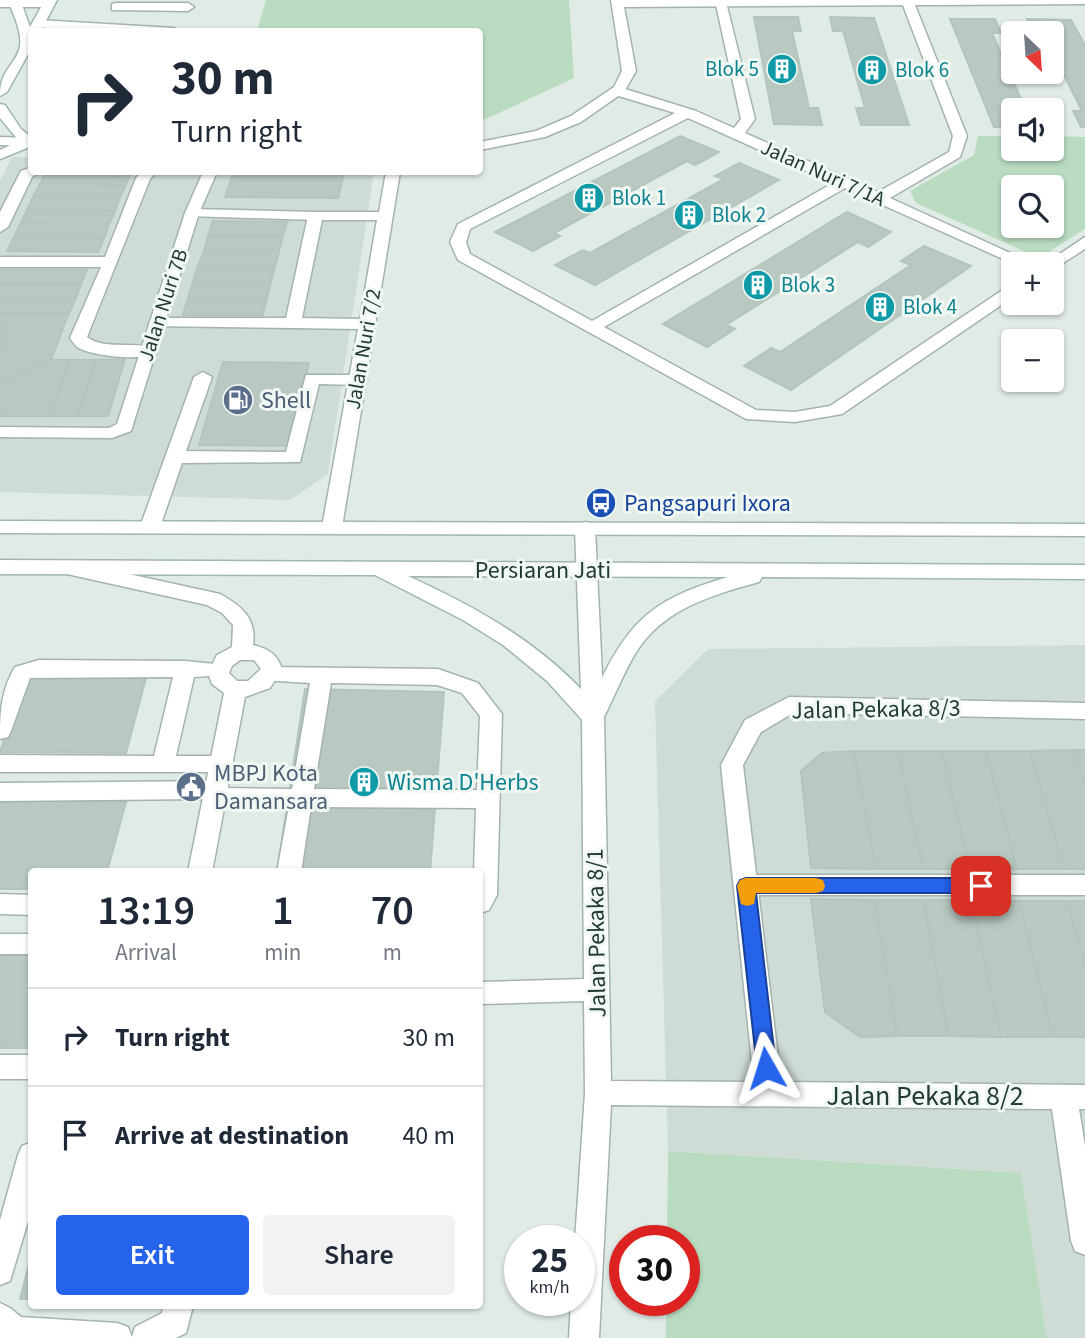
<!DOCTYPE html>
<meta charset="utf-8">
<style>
body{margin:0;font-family:"Source Sans 3",sans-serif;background:#f2f2f3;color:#1f2937;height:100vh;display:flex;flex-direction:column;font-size:26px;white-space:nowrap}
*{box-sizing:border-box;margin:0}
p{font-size:23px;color:#747a83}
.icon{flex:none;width:38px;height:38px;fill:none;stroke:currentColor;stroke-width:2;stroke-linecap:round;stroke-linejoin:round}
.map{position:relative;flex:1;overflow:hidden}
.panel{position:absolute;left:28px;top:868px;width:455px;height:441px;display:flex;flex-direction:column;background:#fff;border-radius:7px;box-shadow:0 2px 5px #0004}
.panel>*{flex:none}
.hud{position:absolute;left:28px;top:28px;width:455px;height:147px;border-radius:7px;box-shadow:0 2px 5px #0004;background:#fff;color:#1f2937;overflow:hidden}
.needle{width:46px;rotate:155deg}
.controls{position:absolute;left:1001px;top:21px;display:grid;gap:14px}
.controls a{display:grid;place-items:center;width:63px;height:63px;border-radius:7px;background:#fff;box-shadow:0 2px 5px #0004;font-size:35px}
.speed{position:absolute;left:504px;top:1225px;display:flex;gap:14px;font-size:35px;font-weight:700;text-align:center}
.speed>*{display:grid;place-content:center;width:91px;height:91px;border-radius:50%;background:#fff;box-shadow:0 2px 5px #0004;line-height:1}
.speed small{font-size:18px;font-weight:400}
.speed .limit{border:10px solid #d22;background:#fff;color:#111}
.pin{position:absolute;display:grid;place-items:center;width:60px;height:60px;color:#fff;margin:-30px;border-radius:14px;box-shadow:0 4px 10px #0006}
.me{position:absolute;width:77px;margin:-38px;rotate:354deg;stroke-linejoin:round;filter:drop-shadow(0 0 5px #0008)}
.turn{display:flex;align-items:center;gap:24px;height:147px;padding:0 28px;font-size:32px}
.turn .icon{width:91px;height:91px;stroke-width:2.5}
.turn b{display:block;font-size:49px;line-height:60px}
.eta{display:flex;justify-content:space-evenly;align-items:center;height:119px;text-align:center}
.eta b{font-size:42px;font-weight:600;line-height:49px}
.cta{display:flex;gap:14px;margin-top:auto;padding:14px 28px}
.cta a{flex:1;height:80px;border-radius:7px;background:#2563eb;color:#fff;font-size:28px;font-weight:600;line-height:80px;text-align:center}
.cta a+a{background:#f2f2f3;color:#1f2937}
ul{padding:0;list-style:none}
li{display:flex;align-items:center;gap:21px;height:98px;padding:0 28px;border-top:2px solid #e0e1e3}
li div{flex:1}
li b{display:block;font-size:26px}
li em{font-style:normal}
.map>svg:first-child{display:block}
.built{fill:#cfdbd5}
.green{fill:#b9dcc1;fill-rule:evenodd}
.building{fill:#b9c9c1;stroke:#b3c5bc;stroke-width:2}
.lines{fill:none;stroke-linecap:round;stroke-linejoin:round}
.lane-casing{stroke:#a4b3ad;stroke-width:3}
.street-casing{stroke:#a4b3ad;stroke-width:3}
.secondary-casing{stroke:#9fb7ad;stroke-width:3}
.lane{fill:#fff;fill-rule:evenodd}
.street{fill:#fff;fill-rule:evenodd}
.secondary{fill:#fff;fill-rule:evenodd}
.route{fill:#2563eb;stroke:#184099;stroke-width:2}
.slow{fill:#f59e0b}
.labels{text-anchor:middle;stroke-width:6;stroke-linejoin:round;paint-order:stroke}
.far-culture-label{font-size:21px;fill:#0d838f;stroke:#f1f8f4;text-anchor:start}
.far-street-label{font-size:21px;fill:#213b33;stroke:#f1f8f4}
.service-label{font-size:24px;fill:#4e5e75;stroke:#f1f8f4;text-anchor:start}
.transit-label{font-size:24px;fill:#164399;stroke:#f1f8f4;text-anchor:start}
.street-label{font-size:24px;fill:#213b33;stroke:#f1f8f4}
.culture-label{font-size:24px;fill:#0d838f;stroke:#f1f8f4;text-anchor:start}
.near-street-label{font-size:28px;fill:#213b33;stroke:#f1f8f4}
</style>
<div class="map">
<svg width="1085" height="1338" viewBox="0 0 1085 1338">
<rect width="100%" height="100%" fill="#e1ebe6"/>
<path class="built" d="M12,157H31L32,172H374L328,474L290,500L0,492V181Z
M1085,645V1338H1047L1021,1173L668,1151L655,701L708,649Z"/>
<path class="green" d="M266,0H569L574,78L486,119H480V32L257,31Z
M978,136H1013V149H1052V136L1085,137V229L1039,258L916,203L910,191L974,155ZM1013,187H1052V226H1013Z
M668,1151L1021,1173L1047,1338H666V1300H684V1241H667Z"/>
<path class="building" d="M754,17H798L801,31H792L809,108H818L822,125L774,124Z
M830,17L874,18L909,125H861L856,108H865L843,31H833Z
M950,19H995L1001,33H992L1026,110H1013V127H994Z
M1027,19L1071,20L1085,45V127H1081L1073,111H1082L1052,51V33H1033Z
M680,136L719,152L695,165L687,161L554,233L560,236L533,251L495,232Z
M739,163L779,180L595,285L555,265L583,250L590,253L724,179L715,176Z
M46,172H131L126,185L40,184Z
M234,172H344L338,198L225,197Z
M40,184L126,185L120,197H33Z
M33,197H120L115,211L27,210Z
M27,210L115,211L109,224L21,223Z
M847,212L891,232L868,247L858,242L726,325L735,329L707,347L663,324Z
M213,221L287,222L283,236H208Z
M21,223L109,224L104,238L14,237Z
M208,236H283L279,251H204Z
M14,237L104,238L98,252L7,251Z
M924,246L971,266L791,390L744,366L771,348L780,352L911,265L901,261Z
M204,251H279L275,267L198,266Z
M198,266L275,267L271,282H193Z
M0,270H87L81,284H0Z
M193,282H271L267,298H188Z
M0,284H81L76,298H0Z
M0,298H76L69,313H0Z
M188,298H267L263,315H183Z
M0,313H69L63,328H0Z
M0,328H63L57,344H0Z
M0,344H57L51,360L0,383Z
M125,359L108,416H77L96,360Z
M51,360H70L49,416H0V383Z
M70,360H96L77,416H49Z
M223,362L309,363L291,446L199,445Z
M24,677L146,678L126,753L0,752Z
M305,689L444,692L430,872H277Z
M1073,750H1085V787Z
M1073,750L1085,787V869H1064L1030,751Z
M854,751L876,869L811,868L801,771L822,753Z
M854,751H898L923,869H876Z
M898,751H942L970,869H923Z
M942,751H986L1017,869H970Z
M986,751H1030L1064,869H1017Z
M0,799L126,802L107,872H32V889H0Z
M811,899L875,900L897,1036L860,1037L825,1012Z
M875,900H923L949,1036H897Z
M923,900H971L1001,1037L949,1036Z
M971,900L1019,901L1053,1037H1001Z
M1019,901H1067L1085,966V1037H1053Z
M1067,901H1085V966Z
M0,948H32V1048H0Z
M32,1253V1299H20Z"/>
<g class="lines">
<g class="lane-casing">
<path id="lane" d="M715,0L726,2L755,119L745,133L878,192L949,152L953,136L901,0H913L967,136L960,157L890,198L1034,264H1014L845,188L604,327L756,410L795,412L830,406L1007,287L1013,285V297L842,414L795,422L746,419L458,260L450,242L458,224L675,113L612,94V88H622L696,111L734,128L741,119ZM688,118L833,183L592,321L470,254L466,242L470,229Z
M116,3H188L194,7L188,11L112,10V4Z
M38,20L174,28L180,32H102L34,27L32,24Z
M141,172H156L150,179L87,337C106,352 143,338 156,352C146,362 90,356 77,347C75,345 72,341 70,338L101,267H0V257H105L136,178Z
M192,209L315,212L322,216L315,220L187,216L185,213Z
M1085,237V249L1052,270V264H1045Z
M157,318H293L301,323L293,328L151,326L149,323L151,320Z
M203,372L212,377L186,451L286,452L306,375H358L367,380L358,385L319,384L300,462L182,463L160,527L157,531H143L140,527L194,377Z
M39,660L185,661L225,665L229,670L225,675L194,677L176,756H221L229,758L232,764L229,770L221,772H0V755L154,756L173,677L30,678L11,731L8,737L0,739C0,713 1,690 15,667Z
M269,667L438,669L478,683L502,714L497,895L489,910L480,913V872H474L476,808L311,807L301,872H277L289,806H215L207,803L205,799L0,801V783L216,781L224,784L226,788L292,789L310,683L262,680L258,675L262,670ZM331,683L437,685L462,693L480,716L477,790L314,789Z
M746,875H1085V895H746L738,892L734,885L738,878Z
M0,894L32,895V915L0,914Z
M0,934H32V954H0Z
M0,1055H32V1079H0Z
M32,1142V1208L10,1281L0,1285V1220L18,1155L22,1146Z
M0,1303L10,1308L21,1317L117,1323L128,1327L132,1337L135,1327L162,1313L163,1306H193L186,1333L176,1338H0Z"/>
</g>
<g class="street-casing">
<path id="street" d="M0,0H52L55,3L49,7H0Z
M611,0H1085V4L624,7L636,71L624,92L581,122L545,137L480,150V142L536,131L571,116L614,87L622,71Z
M0,137L32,138V146L0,145Z
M32,167V172H39L32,177L8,227L0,232V212L21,171Z
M203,172H217L199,213L131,431L112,438L0,437V427L109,428L117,424L185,213Z
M386,172H400L342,527L339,531H325L322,527L358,329L293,328L285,323L308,216L315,212H379ZM322,220H377L360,319L302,318Z
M585,522L592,524L595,528L604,717L611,1081L754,1082L721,765L745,720L789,697L1085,703V719L793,713L761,732L743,765L781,1082L1085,1085V1109H1079L1085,1146V1255L1075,1251L1071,1241L1052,1109L611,1105L599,1338H569L571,1300H579V1241H575L585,1093L584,1001L480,1004V982L584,979L582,717L575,528L578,524Z
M74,562L220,594C242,606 257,619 253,645C269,649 277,654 282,669L270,688L245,697L212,872H188L224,693L212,684L208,673L217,655L232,647L233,625L222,613L207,605L67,574L64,569L67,564ZM240,660H254L261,669L248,681H237L229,673L232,666Z"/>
</g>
<g class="secondary-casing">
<path id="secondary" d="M11,0H29L22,5L30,27L45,0H57L40,32H32V47L7,92L0,96C0,68 16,66 20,46C22,33 14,15 9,3Z
M0,104L5,105L21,129L32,138V146L0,159V150L19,141L0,118Z
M0,521L1085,524V536L0,533Z
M0,560L1085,565V579L762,577L759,582C712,595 662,609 635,654C622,676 613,700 601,723L593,725L585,723L547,681L503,645L463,620L375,575L0,574ZM408,576L728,577C645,601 627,625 591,700C541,643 476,607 408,576Z"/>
</g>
<use href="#lane" class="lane"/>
<use href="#street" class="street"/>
<use href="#secondary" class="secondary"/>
</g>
<path class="route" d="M746,878H981L987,880L990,886L987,891L981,893H756L776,1068L774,1075L766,1077L759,1075L757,1068L737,886L740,880Z"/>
<path class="slow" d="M746,878H816L823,880L825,886L823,891L816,893H756L754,904L747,906L741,904L737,886L740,880Z"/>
<defs>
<g id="building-disc" transform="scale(1.575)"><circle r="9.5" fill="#0f9aa8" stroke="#f1f8f4"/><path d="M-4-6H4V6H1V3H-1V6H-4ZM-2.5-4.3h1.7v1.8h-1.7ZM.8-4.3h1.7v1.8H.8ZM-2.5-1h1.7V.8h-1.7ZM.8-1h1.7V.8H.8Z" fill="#fff"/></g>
<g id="fuel-disc" transform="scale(1.575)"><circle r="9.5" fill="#5c6f8a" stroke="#f1f8f4"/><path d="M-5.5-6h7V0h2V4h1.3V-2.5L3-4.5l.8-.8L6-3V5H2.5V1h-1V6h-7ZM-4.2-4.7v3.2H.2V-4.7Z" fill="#fff"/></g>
<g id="bus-disc" transform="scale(1.575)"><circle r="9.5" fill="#1a4fb4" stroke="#f1f8f4"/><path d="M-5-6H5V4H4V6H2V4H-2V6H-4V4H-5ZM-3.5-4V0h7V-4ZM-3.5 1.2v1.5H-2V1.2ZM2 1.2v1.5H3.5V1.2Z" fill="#fff"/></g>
<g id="civic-disc" transform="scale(1.575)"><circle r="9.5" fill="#5c6f8a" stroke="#f1f8f4"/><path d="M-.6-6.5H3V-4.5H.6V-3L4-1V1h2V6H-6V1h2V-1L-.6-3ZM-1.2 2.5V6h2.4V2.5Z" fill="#fff"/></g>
</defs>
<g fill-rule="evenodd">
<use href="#building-disc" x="782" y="69"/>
<use href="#building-disc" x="872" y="70"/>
<use href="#building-disc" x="589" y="198"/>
<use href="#building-disc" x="689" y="215"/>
<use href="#building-disc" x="758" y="285"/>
<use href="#building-disc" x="880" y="307"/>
<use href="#fuel-disc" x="238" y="400"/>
<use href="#bus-disc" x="601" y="503"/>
<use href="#building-disc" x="364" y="782"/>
<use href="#civic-disc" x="191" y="787"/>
</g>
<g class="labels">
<g class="far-culture-label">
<text x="759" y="76" text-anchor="end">Blok 5</text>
<text x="895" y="77">Blok 6</text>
<text x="612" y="205">Blok 1</text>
<text x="712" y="222">Blok 2</text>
<text x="781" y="292">Blok 3</text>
<text x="903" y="314">Blok 4</text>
</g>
<g class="far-street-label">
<text transform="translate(823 173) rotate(24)" y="7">Jalan Nuri 7/1A</text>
<text transform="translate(163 305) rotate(-72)" y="7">Jalan Nuri 7B</text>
<text transform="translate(363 349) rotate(-80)" y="7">Jalan Nuri 7/2</text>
</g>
<g class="service-label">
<text x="261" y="408">Shell</text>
<text x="214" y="781">MBPJ Kota<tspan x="214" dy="28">Damansara</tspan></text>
</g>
<g class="transit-label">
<text x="624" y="511">Pangsapuri Ixora</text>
</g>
<g class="street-label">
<text x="543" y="578">Persiaran Jati</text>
<text transform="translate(876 709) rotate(-1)" y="8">Jalan Pekaka 8/3</text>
<text transform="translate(596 933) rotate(-91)" y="8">Jalan Pekaka 8/1</text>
</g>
<g class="culture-label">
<text x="387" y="790">Wisma D'Herbs</text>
</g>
<g class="near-street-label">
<text x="925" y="1105">Jalan Pekaka 8/2</text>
</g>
</g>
</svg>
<div class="controls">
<a><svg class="needle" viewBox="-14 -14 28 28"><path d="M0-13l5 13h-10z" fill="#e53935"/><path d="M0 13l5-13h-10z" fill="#747a83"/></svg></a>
<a><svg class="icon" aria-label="sound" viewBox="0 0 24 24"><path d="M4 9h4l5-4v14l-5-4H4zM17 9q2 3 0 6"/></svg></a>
<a><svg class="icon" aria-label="search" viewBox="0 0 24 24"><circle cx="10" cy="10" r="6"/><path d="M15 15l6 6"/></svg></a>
<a>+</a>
<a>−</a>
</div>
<div class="speed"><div>25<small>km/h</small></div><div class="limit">30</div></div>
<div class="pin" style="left:981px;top:886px;background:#d93025"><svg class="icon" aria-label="arrive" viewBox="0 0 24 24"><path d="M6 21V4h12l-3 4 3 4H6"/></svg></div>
<svg class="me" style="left:766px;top:1068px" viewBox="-20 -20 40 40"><path d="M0-17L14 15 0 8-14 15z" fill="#2563eb" stroke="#fff" stroke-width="4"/></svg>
<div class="hud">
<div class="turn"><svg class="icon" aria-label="right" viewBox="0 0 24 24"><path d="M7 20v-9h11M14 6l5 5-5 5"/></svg><div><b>30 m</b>Turn right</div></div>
</div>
<section class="panel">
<div class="eta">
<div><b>13:19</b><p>Arrival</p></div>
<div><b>1</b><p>min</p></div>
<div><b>70</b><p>m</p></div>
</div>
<ul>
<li><svg class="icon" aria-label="right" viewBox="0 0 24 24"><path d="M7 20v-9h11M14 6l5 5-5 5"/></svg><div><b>Turn right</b></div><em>30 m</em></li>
<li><svg class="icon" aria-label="arrive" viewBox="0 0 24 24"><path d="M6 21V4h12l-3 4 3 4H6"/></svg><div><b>Arrive at destination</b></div><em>40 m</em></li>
</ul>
<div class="cta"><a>Exit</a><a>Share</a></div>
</section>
</div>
